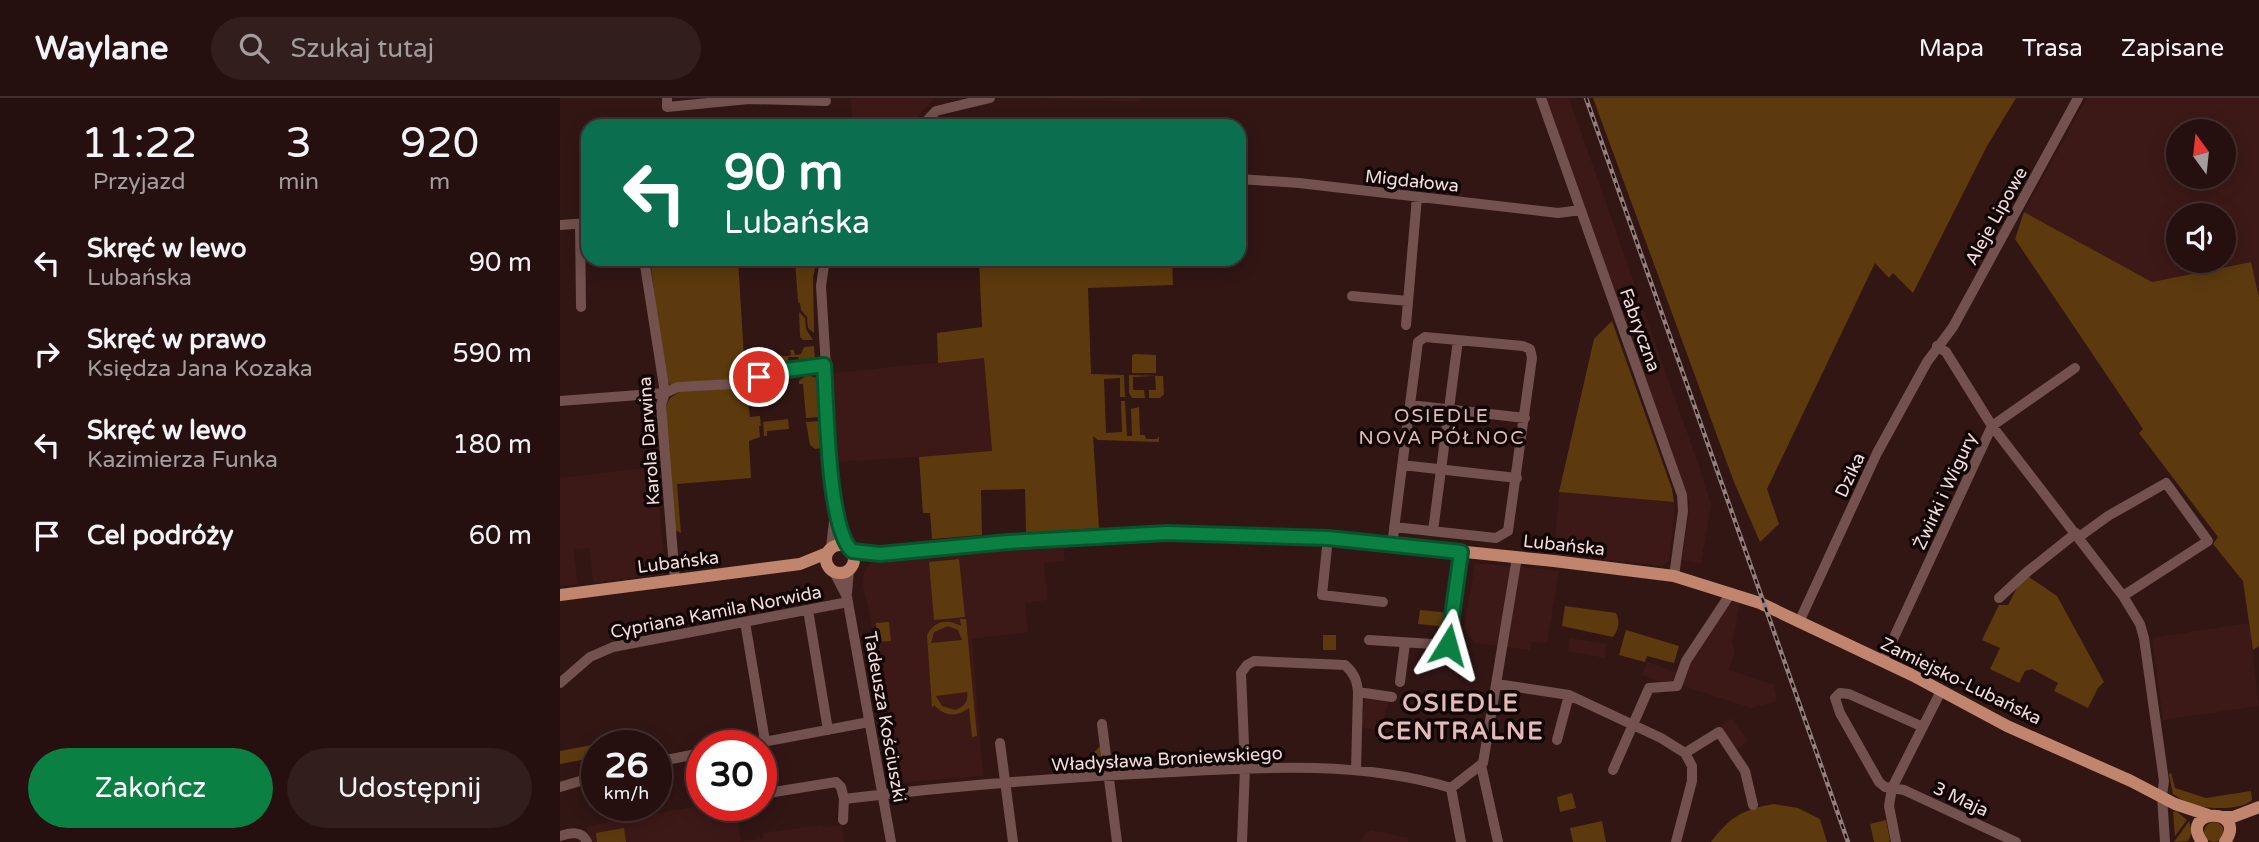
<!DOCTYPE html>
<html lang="pl">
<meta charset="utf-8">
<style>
body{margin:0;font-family:"Varela Round",sans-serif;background:#311e1d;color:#f1f3f6;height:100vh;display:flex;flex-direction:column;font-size:26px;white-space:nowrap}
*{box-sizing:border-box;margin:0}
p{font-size:23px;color:#a39d9e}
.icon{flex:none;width:38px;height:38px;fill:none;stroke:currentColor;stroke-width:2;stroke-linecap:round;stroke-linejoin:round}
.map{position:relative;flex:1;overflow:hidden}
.details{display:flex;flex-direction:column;background:#25100f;width:560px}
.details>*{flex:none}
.banner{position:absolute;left:21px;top:21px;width:665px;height:147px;border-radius:21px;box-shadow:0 4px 18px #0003,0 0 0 2px #42302f;background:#0b6e4f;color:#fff;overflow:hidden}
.needle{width:46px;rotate:345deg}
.fabs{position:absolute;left:1606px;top:21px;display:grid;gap:14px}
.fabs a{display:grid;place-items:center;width:70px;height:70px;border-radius:50%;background:#25100f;box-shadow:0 4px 18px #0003,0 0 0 2px #42302f;font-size:35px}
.speed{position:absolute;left:21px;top:632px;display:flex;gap:14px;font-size:35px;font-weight:700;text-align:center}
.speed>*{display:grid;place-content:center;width:91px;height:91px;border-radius:50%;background:#25100f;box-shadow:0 4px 18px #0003,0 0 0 2px #42302f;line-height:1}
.speed small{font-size:18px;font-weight:400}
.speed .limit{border:10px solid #d22;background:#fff;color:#111}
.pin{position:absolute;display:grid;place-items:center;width:60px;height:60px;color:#fff;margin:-30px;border:4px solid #fff;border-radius:50%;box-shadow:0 2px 7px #0007}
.me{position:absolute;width:77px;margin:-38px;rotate:8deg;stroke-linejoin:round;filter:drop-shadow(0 0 5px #0008)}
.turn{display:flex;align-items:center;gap:24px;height:147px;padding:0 28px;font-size:32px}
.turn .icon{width:91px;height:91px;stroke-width:2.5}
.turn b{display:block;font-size:49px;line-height:60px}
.eta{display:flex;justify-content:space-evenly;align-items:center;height:119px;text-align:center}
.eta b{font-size:42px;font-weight:600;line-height:49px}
.button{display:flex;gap:14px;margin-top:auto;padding:14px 28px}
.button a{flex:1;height:80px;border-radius:42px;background:#0b8043;color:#fff;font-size:28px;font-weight:600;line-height:80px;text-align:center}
.button a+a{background:#311e1d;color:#f1f3f6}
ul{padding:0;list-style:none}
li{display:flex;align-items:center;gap:21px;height:91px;padding:0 28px}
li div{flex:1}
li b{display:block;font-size:26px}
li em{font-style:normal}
header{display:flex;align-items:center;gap:42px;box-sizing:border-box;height:98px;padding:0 35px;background:#25100f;border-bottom:2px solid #42302f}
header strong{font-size:33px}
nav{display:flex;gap:38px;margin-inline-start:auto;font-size:24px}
.search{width:490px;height:63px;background:#311e1d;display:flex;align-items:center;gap:18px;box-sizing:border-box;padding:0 24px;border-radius:38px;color:#a39d9e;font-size:26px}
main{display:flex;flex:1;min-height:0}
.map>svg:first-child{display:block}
.built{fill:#3c1917;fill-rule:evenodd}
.green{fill:#5c3a0e;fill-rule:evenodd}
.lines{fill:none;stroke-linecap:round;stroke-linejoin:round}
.minor{stroke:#72514e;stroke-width:10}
.major{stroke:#c1856e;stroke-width:12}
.rail-casing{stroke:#957e7c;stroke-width:4.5}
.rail{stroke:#110605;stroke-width:2;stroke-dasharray:5;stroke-linecap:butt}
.route-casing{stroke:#07532c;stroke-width:18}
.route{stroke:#0b8043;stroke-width:12}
.labels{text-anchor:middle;stroke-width:7;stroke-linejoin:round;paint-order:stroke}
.street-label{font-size:18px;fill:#f2dedc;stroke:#110605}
.neighbourhood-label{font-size:19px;letter-spacing:2px;fill:#e3bcb9;stroke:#110605}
.district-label{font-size:24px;font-weight:bold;letter-spacing:2px;fill:#e3bcb9;stroke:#110605}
</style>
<header>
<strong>Waylane</strong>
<div class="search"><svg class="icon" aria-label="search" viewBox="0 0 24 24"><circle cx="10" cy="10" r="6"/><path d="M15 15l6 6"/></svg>Szukaj tutaj</div>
<nav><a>Mapa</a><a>Trasa</a><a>Zapisane</a></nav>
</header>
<main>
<section class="details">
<div class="eta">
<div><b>11:22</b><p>Przyjazd</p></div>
<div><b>3</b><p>min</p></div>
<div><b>920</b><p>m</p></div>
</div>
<ul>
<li><svg class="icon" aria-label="left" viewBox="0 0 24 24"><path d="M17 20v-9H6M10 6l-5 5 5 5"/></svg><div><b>Skręć w lewo</b><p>Lubańska</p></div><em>90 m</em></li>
<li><svg class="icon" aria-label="right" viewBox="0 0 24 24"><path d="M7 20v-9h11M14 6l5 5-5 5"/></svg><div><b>Skręć w prawo</b><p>Księdza Jana Kozaka</p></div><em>590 m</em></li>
<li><svg class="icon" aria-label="left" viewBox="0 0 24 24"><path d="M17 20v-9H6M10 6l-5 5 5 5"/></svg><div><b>Skręć w lewo</b><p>Kazimierza Funka</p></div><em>180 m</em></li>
<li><svg class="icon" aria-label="arrive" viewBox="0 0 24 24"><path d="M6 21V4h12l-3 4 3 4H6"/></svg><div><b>Cel podróży</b></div><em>60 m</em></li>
</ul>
<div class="button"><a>Zakończ</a><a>Udostępnij</a></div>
</section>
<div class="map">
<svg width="1699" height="744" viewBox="0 0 1699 744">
<rect width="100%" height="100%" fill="#311614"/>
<path class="built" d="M291,0H374L350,28H292Z
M472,0H583L577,4Z
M986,0H1009L1140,371L1151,407L1141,466L1122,462L1130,405Z
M1527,0H1699V200L1690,164L1592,184L1464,114ZM1619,33H1664V79H1619ZM1619,117H1664V163H1619Z
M424,260L432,354L279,364L272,275Z
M96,369L105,476L33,485L29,450L13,451L18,486L0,488V380Z
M999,394L1114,404V418L1109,462L1103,468L994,456Z
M499,447H503L505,463L484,465L488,502L465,505L468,534L412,541L423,678L339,685L334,681L310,517L302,483L304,475L311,465L329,461Z
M915,465L949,468L950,470L939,548L915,545L904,531Z
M960,469L999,473L987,545L971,544L970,552L947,549Z
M1169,502L1180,505L1172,544L1175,553L1169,572L1214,587L1217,603L1191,610L1120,587L1128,563Z
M1689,525L1699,608L1603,622L1592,540Z
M1010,540L1047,546L1045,560L1008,553Z
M1087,564L1116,574L1112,585L1106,586L1082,577Z
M805,598L829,601L821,632L801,630Z
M1171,620L1188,643L1176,652L1160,628Z
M144,707H175L181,743L203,741V735L261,727L265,730L282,727L284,744H30L27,728Z
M811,732L849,740L848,744H800L806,735Z"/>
<path class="green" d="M1033,0H1456L1427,48L1353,195L1333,175L1329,180L1315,165L1207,391L1219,426L1200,444L1174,384Z
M1464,114L1592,184L1691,164L1699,200V548L1693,552L1683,483L1653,446L1658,439L1579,335L1583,331L1455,141Z
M90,161H178L184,260L228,258L231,257L230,252H234L235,257L241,256L244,249L254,248L255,264L242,266L238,259H228V266L176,283L110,287L104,274Z
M235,161H257L253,179L254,235L248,230L247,219L241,212L240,205L238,204Z
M419,161H612L613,187L528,190L531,276L564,277L565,299H560V280L544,281L546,335L562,334L561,303H565L567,338H572L571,311L579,309L580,337H585L586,341H597L599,338V344L538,342L533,338L539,430L466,435L465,391L421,392L422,437L372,441L370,415H363L359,359L432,353L424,260L378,265L377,235L422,229Z
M239,214L245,220L246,231L253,242H243L240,239Z
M1052,223L1112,391L1114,404L999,394L1034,241Z
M574,256L596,257V275H572V258Z
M227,277V282L200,284V290L186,291L190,319L200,318L201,328H199L200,339L189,343L191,380L117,386L121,435L115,432L105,310L110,300L121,293Z
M247,277L257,280L260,319L246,320L243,286H239V283Z
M569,277L603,278L604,296L600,300H589V292H596L595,278L573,279V292H584L585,300H572L569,295Z
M228,321L229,331L207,333V338H204L203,324Z
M260,323L262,350L255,351L250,347L246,324Z
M399,461L405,519L374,522L369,464Z
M1466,477L1497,498L1544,584L1538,590L1528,610L1494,593L1498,585L1472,571L1465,573L1459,585L1430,571L1440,550L1422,542L1439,507H1448L1461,482Z
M1005,508L1056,515C1060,523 1059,531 1053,539L1002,528Z
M860,512L891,515L889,529L858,526Z
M400,521H406L417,638L412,639L409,610C397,619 385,619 374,607L372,610L367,537C374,523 387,520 401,528ZM388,528L398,532L402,542L371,545L374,534ZM407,594C409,603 404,609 395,612L382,608L376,598Z
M329,524L331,543L317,544L316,525Z
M1066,532L1119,548L1114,565L1087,558L1085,564L1059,557Z
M763,537H776V552H763Z
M853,621L867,631L862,641L845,636L843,631Z
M47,644L48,647L37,648V659L0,666V653Z
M542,646L543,668L519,670Z
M1611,675L1615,690L1646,700L1691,693L1692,702C1683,712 1652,711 1638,708C1629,706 1621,701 1613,696L1609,676Z
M1012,695L1016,710L1000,714L997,699Z
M1214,706L1238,710L1260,721L1267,744H1151C1170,719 1183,711 1214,706Z
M1616,713L1627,722L1615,738L1613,714Z
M1326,722L1330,742L1329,744H1314L1310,726Z
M1042,723L1046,744H1013L1010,730Z
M1629,723L1632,735L1628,743L1614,744Z
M1644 734a10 10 0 1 1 20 0a10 10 0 1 1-20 0Z
M64,730L66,744H37L36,735Z"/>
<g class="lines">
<path class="minor" d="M107,0V9L189,1L266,3
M981,0L1122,397L1123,413L1114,478
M362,28L376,13L430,0
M679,81L739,85L998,115L1021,112
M20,126L21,209
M0,127L28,125
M84,161L105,295L101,307L115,482
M265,161L261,188L275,415L271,449
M792,198L848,203
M846,227L857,99
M1377,248L1386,254L1432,328L1563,498L1580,526L1584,540L1604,683L1602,698L1605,744
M0,303L105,295L118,289L172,286L226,272L264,267
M850,307L965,320
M842,367L957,380
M278,426L287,448
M873,433L898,242
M1519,439L1548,418L1606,385L1648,443L1563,498
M768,440L762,497L823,504
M832,447L858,244L865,239L963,248L970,251L972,260L948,433L936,440L834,429
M274,474L287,499L331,744
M287,495L289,472
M1439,500L1467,474L1516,435
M248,512L268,632
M185,524L205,643
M1239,524L1317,355L1367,264L1393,229L1518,0
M809,542L888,547L901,454
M1323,563L1432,328L1515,270
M840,584L845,545
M0,585L30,559L53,549L288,504
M937,586L1009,597L1101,640L1125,655L1132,668V683L1116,744
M798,594L832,599
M542,626L557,744
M1363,629L1289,596L1280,595L1275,600L1280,615L1319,684L1325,689L1344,692L1456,744
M997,642L1009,597
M440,645L453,744
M182,648L309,624
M1125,655L1159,634L1185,673L1193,707
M96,664L142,655
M921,667L938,744
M1053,672L1089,590L1117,588L1126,563L1171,495
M0,689L37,678
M208,695L276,684L281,689L284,701C392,688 502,679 612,674C704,669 801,663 891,690
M283,722L284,701
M0,738C10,735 22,732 27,744
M682,744L685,670L681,575L687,567L694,563L785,567C794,575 797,582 798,594L796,672
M901,744L891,690L923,665L957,459
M1336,744L1329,708L1332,690L1381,593"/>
<path class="major" d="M266 461a14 14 0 1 1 28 0a14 14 0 1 1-28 0Z
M292,453L320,456L389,448L588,435L712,437L768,440L994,463L1114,478L1200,505L1352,577L1447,628L1571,683L1615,706L1648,717
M0,497L240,466L267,455
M1663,719H1673L1699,709
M1642,744C1618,709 1689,709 1665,744"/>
<g class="rail-casing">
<path id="rail" d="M1026,0L1288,744"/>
</g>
<use href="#rail" class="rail"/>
</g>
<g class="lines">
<g class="route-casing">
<path id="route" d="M199,279L226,272L264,267C267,306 267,429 292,453L320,456L448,444L607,435L768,440L901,454L888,547"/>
</g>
<use href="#route" class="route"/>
</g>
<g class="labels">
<g class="street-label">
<text transform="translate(852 83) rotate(6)" y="6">Migdałowa</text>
<text transform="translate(1436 118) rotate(-61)" y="6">Aleje Lipowe</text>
<text transform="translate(1080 232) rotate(70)" y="6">Fabryczna</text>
<text transform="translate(89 343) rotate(-94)" y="6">Karola Darwina</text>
<text transform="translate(1290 377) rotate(-65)" y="6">Dzika</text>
<text transform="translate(1385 393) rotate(-65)" y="6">Żwirki i Wigury</text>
<text transform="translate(1004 447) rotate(6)" y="6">Lubańska</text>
<text transform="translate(118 464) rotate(-7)" y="6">Lubańska</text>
<text transform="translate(156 514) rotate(-11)" y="6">Cypriana Kamila Norwida</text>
<text transform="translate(1401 583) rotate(26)" y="6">Zamiejsko-Lubańska</text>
<text transform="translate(325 619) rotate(80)" y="6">Tadeusza Kościuszki</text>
<text transform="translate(607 661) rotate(-3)" y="6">Władysława Broniewskiego</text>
<text transform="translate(1401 701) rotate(25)" y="6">3 Maja</text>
</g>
<g class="neighbourhood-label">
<text x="882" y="324">OSIEDLE<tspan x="882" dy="22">NOVA PÓŁNOC</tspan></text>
</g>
<g class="district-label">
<text x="901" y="613">OSIEDLE<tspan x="901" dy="28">CENTRALNE</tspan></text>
</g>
</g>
</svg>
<div class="fabs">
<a><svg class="needle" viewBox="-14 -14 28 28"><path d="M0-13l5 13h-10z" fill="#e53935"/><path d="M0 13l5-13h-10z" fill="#a39d9e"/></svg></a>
<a><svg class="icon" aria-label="sound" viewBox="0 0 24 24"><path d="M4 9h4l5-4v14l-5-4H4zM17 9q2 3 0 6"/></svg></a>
</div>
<div class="speed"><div>26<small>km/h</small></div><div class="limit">30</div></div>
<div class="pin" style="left:199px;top:279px;background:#d93025"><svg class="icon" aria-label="arrive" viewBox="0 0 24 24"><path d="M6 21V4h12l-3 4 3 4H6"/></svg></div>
<svg class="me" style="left:888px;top:547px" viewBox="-20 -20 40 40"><path d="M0-17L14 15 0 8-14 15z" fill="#0b8043" stroke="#fff" stroke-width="4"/></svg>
<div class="banner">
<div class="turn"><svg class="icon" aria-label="left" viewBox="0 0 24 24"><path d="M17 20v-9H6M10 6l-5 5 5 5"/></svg><div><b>90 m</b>Lubańska</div></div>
</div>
</div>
</main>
